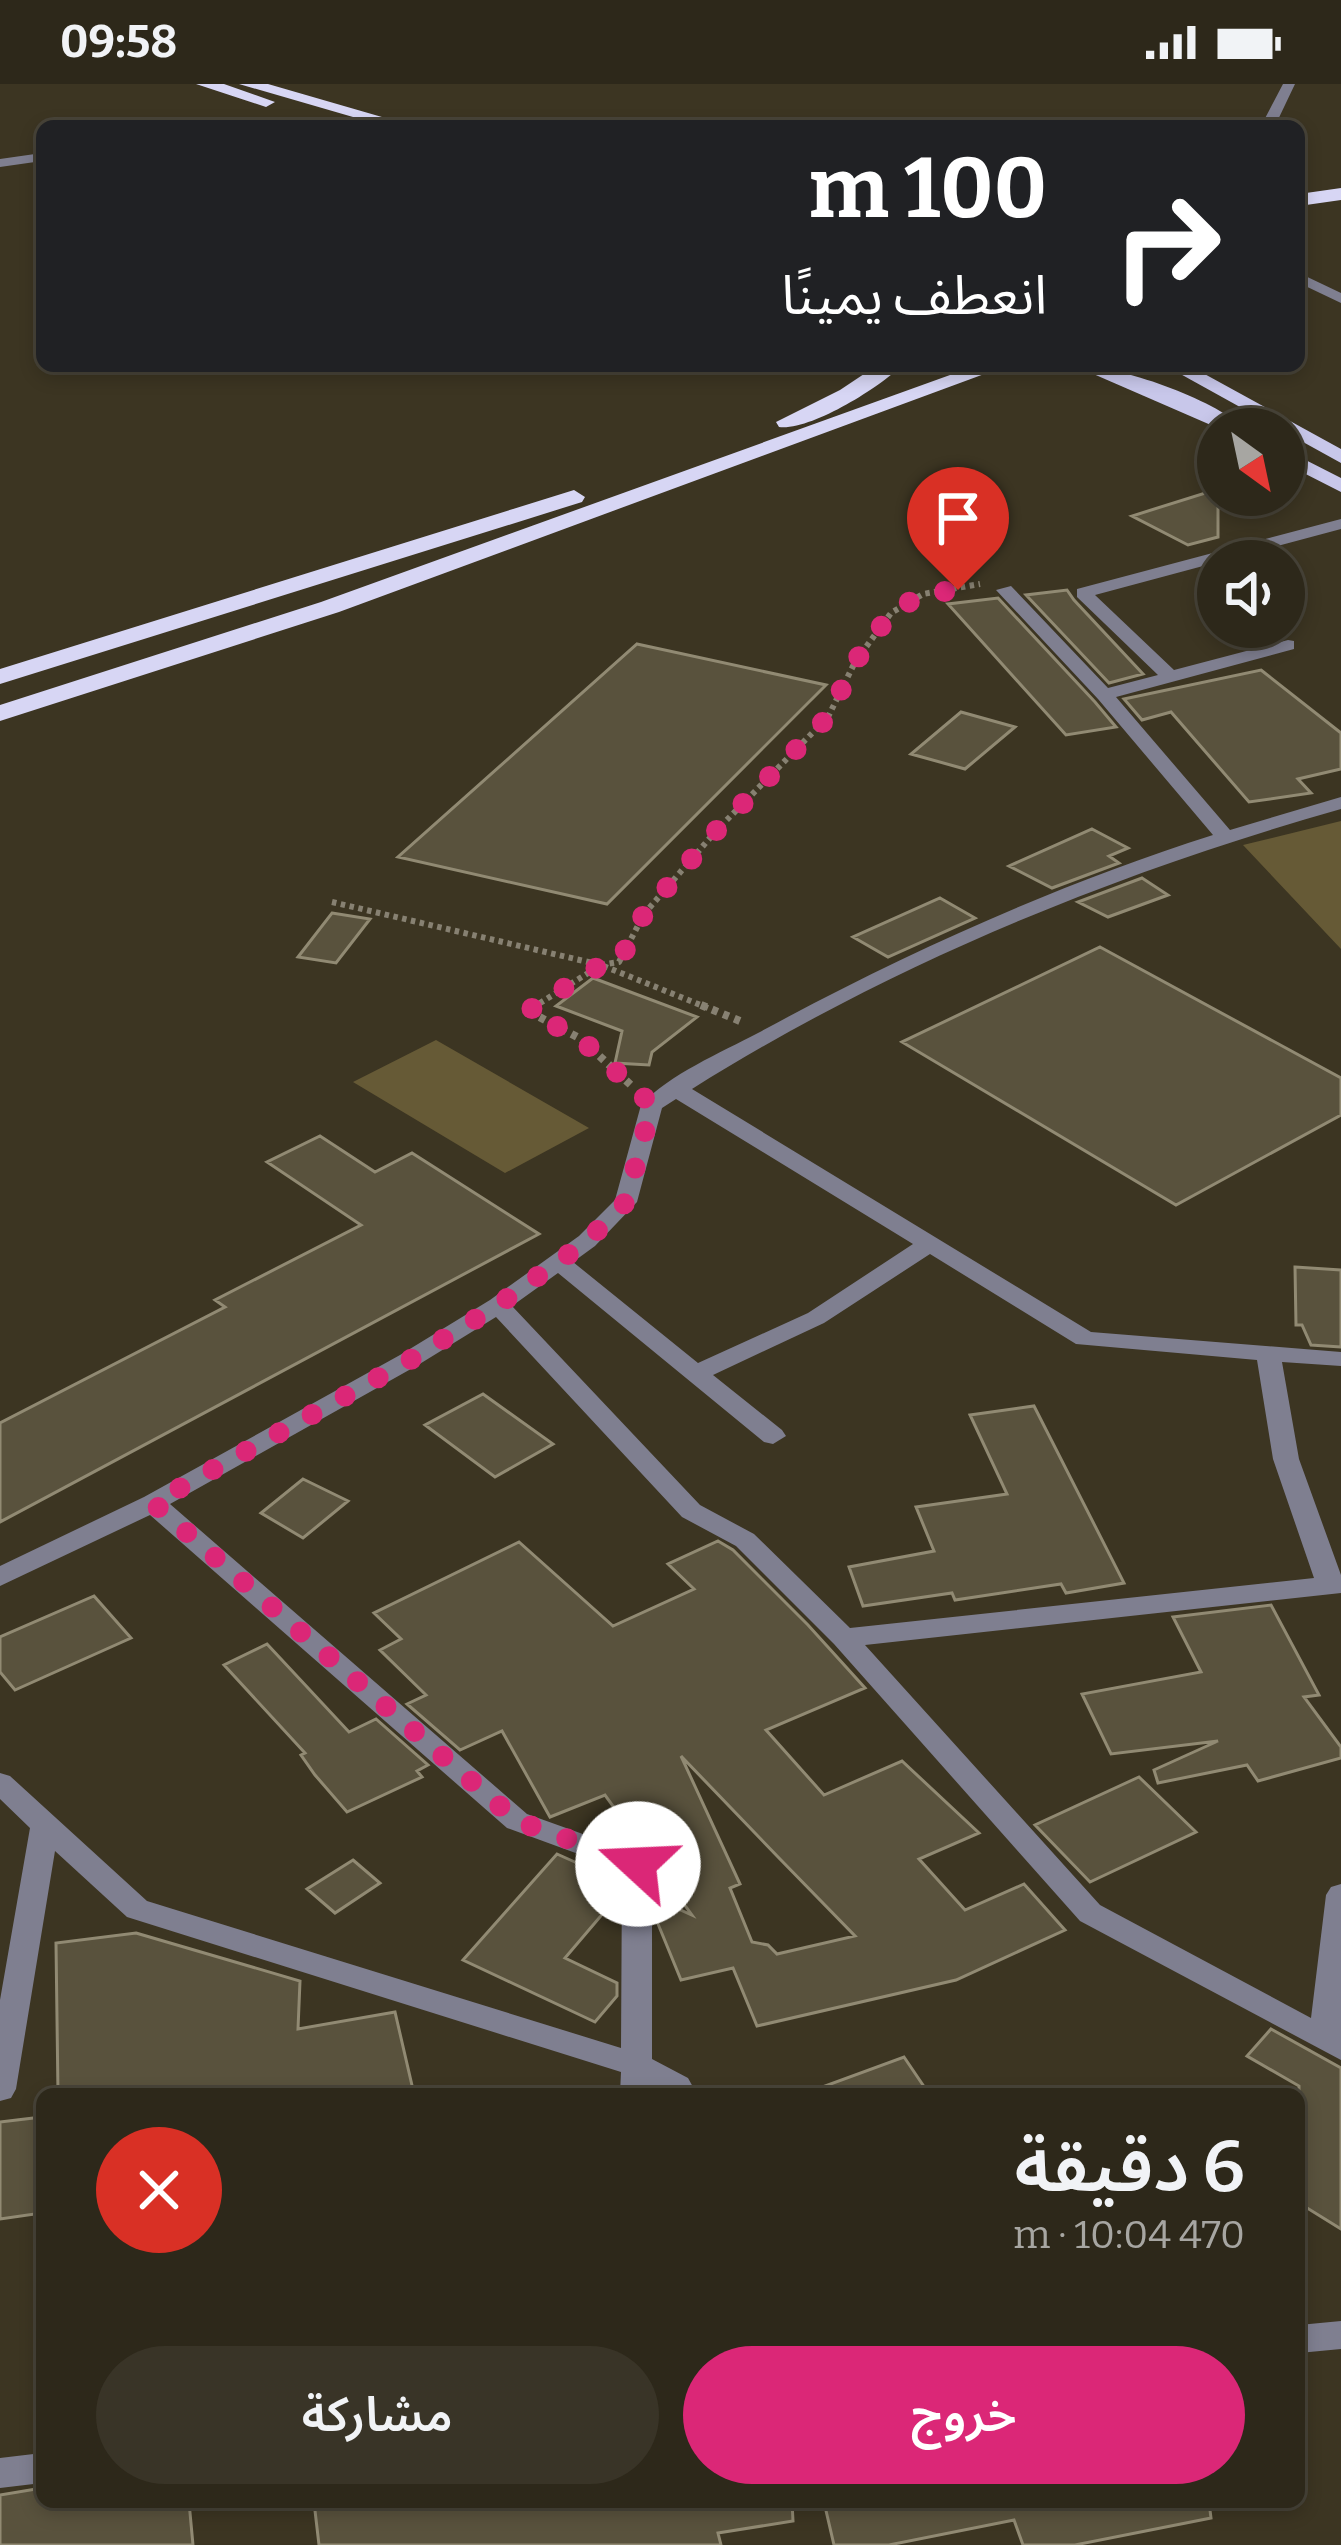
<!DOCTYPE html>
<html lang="ar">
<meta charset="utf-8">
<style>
body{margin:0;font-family:Bitter,"Noto Sans Arabic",serif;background:#393427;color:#f1f3f6;direction:rtl;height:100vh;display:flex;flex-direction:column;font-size:45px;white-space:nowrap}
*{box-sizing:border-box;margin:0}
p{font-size:39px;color:#a7a6a2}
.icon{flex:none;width:66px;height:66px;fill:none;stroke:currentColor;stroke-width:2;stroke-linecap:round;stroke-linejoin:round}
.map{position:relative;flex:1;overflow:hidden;direction:ltr}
.details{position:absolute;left:36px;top:2004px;width:1269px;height:420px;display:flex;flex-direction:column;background:#2d281a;border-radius:18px;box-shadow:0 6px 18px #0003,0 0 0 3px #484439;direction:rtl}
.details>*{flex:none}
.guide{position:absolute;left:36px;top:36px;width:1269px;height:252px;border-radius:18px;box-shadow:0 6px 18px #0003,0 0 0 3px #484439;direction:rtl;background:#202124;color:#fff;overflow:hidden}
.needle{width:78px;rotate:147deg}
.controls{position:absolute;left:1197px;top:324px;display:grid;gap:24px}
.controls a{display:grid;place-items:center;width:108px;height:108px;border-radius:50%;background:#2d281a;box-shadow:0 6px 18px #0003,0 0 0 3px #484439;font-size:60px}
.pin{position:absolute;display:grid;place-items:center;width:102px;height:102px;color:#fff;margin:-123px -51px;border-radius:50% 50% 50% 0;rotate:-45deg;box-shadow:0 0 12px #0007}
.pin .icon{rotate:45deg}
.me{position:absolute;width:132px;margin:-66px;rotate:290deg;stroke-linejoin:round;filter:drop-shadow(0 0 9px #0008)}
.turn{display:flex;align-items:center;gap:42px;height:252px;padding:0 60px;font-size:54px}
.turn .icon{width:156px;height:156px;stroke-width:2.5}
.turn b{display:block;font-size:84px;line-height:102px}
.round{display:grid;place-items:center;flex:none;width:126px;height:126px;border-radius:63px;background:#393427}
.headline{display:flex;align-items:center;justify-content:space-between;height:204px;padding:0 60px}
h1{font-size:72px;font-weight:600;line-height:90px}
.button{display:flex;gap:24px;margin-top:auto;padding:24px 60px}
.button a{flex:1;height:138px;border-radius:72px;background:#db2777;color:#fff;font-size:48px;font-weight:600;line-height:138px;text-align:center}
.button a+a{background:#393427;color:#f1f3f6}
.status{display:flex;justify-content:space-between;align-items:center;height:84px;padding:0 60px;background:#2d281a;direction:ltr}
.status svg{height:33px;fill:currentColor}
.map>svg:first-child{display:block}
.green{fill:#665a36}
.building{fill:#59523d;stroke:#918a73;stroke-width:3;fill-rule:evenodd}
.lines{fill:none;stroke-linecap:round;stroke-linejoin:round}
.path-far1{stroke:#878172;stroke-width:6;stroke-dasharray:4.5 4.5;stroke-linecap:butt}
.path{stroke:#878172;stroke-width:8;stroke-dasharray:6 6;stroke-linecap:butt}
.minor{fill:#7f7f90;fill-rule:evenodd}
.primary{fill:#c8c7ea;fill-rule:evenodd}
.trunk{fill:#d7d6f4;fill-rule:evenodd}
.route{stroke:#db2777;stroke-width:21;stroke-dasharray:0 37.8}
</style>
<div class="status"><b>09:58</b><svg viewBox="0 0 49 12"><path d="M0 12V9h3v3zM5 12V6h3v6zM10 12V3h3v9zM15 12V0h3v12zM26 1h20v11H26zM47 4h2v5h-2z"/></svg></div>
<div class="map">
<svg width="1341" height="2461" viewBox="0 0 1341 2461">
<rect width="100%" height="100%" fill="#3c3522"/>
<path class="green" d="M1341,737V865L1243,761Z
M436,956L589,1044L505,1089L353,998Z"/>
<path class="building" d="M1218,405V453L1188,461L1132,432Z
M1067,506L1074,516L1143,590L1109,599L1026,511Z
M998,514L1095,618L1116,643L1066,651L948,520Z
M637,560L826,601L607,820L398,773Z
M1261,586L1341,649V685L1298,695L1311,709L1249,718L1171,628L1142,636L1124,615Z
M961,628L1015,643L965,685L911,670Z
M1092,745L1128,764L1109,772L1119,779L1052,804L1009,782Z
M1142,794L1168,811L1108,833L1078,818Z
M940,814L975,834L888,873L853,853Z
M332,829L370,835L336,879L298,873Z
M1100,863L1341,994V1031L1176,1121L902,958Z
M593,894L697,933L652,968L649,981L615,979L622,947L556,922Z
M320,1052L375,1088L412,1069L539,1150L0,1438V1339L225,1223L215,1216L361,1141L267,1078Z
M1295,1183L1341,1186V1263L1311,1261L1302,1241H1296Z
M483,1310L553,1360L495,1393L425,1341Z
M1034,1322L1124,1499L1066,1509L1061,1500L955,1516L952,1509L863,1522L849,1483L934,1467L916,1423L1007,1410L970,1331Z
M303,1395L348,1417L303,1454L261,1429Z
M718,1457L733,1466L808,1541L865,1604L766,1646L824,1711L902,1677L979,1749L919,1775L965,1826L1024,1800L1065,1846L956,1896L757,1942L733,1884L681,1896L656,1835V1815L692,1831L605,1711L550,1733L502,1647L460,1666L407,1620L426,1611L380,1566L401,1555L374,1529L519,1458L613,1542L694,1505L668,1480ZM681,1672L779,1774L855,1852L777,1870L768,1861L752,1858L730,1804L740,1800Z
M94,1512L131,1554L15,1606L0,1588V1553Z
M1271,1521L1319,1611L1304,1613L1341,1663V1674L1258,1697L1247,1681L1158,1699L1154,1686L1218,1657L1111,1670L1082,1610L1201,1588L1173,1533Z
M267,1560L349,1648L376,1635L428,1681L417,1687L422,1693L347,1728L315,1691L301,1671L305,1669L224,1581Z
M1139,1693L1196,1748L1090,1798L1035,1741Z
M557,1770L617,1797V1813L565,1874L617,1899V1912L595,1938L463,1876Z
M353,1776L380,1799L335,1829L307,1805Z
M136,1849L300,1897L298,1945L395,1928L414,2010H58L56,1859Z
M1271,1945L1341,1984V2145L1299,2119V2002L1247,1972Z
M904,1973L929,2010H814V2006Z
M42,2033V2129L0,2135V2038Z
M42,2404V2418H189L193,2461H0V2411Z
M314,2418H792L793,2437L718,2449L721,2461H319Z
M824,2418H1209L1211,2434L1075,2461H1023L1014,2436L889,2461H834Z"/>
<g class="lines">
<path class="path-far1" d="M332,818L601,881L708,924
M532,924L601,881L619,878L644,830L716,747L828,633L855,578L891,529L923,510L980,500"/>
<path class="path" d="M537,921L528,927L581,955L633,1003
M701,921L740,937"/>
<path class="minor" d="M1283,0H1295L1275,42H1261Z
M340,35L345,36V42H324Z
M42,69V77L0,83V75Z
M1299,189L1341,209V219L1299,199Z
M1341,435V445L1095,511L1174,586L1288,556L1294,557V565L1116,613L1230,746L1341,713V725C1115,789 891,880 692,1005L1091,1248L1341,1268V1282L1282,1278L1299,1375L1341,1491V1509L865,1561L1100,1821L1311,1934L1326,1811L1331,1803L1341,1800V1976L1080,1837L834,1560L736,1462L682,1433L496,1233L418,1281L170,1420L527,1730L647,1773L652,1780V1975L688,1994L693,2003L689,2010H663L652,2004V2010H620L621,1988L127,1833L55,1767L16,2005L11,2014L0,2017V1916L30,1744L0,1715V1689L10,1692L147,1817L621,1964L622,1786L507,1744L150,1431L0,1502V1482L144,1413L400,1271L490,1216L579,1152L615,1116L641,1021C670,990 720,969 758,949C903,870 1056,801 1213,751L1098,615L996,506L1011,502L1108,604L1158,591L1077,513V505ZM676,1015L913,1160L808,1229L698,1279L573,1178L595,1162L637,1118L662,1024ZM930,1170L1076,1260L1257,1276L1273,1375L1314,1494L850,1544L754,1450L700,1421L512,1222L558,1189L764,1358L773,1360L786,1352L782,1346L713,1291L824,1239Z
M1341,2237V2265L1299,2269V2241Z
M42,2369V2399L0,2404V2374Z"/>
<path class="primary" d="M1075,282C1122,282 1211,314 1246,345H1220Z
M1166,282H1190L1341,365V379Z
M1284,365L1341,394V408L1284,379Z"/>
<path class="trunk" d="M196,0H224L275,18L266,23Z
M239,0H268L413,42H384Z
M1341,104V116L1299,122V110Z
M876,282H901C879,304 810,347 779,343L776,338L840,306Z
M975,282H1006L339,528L0,637V621L321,518Z
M574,406L585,413L582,418L0,600V585Z"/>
</g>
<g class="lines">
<path class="route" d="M638,1780L517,1737L153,1419L410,1276L498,1221L587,1157L626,1118L652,1021L581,955L528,927L601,881L619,878L644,830L716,747L828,633L855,578L891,529L923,510L958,506"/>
</g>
</svg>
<div class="controls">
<a><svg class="needle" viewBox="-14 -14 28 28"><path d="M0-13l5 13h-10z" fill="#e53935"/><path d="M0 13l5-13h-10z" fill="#a7a6a2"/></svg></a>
<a><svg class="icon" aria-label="sound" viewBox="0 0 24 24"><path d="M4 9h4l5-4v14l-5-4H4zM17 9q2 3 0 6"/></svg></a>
</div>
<div class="pin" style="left:958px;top:506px;background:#d93025"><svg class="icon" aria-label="arrive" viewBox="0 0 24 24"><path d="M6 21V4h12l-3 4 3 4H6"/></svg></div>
<svg class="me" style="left:638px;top:1780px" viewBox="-20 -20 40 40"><circle r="19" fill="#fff"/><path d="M0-13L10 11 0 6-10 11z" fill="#db2777"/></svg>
<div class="guide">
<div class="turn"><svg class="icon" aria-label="right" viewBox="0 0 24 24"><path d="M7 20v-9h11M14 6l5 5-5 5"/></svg><div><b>100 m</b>انعطف يمينًا</div></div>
</div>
<section class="details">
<div class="headline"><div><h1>6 دقيقة</h1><p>470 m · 10:04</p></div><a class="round" style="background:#d93025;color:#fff"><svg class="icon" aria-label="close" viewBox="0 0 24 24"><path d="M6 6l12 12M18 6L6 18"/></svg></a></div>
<div class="button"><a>خروج</a><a>مشاركة</a></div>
</section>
</div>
